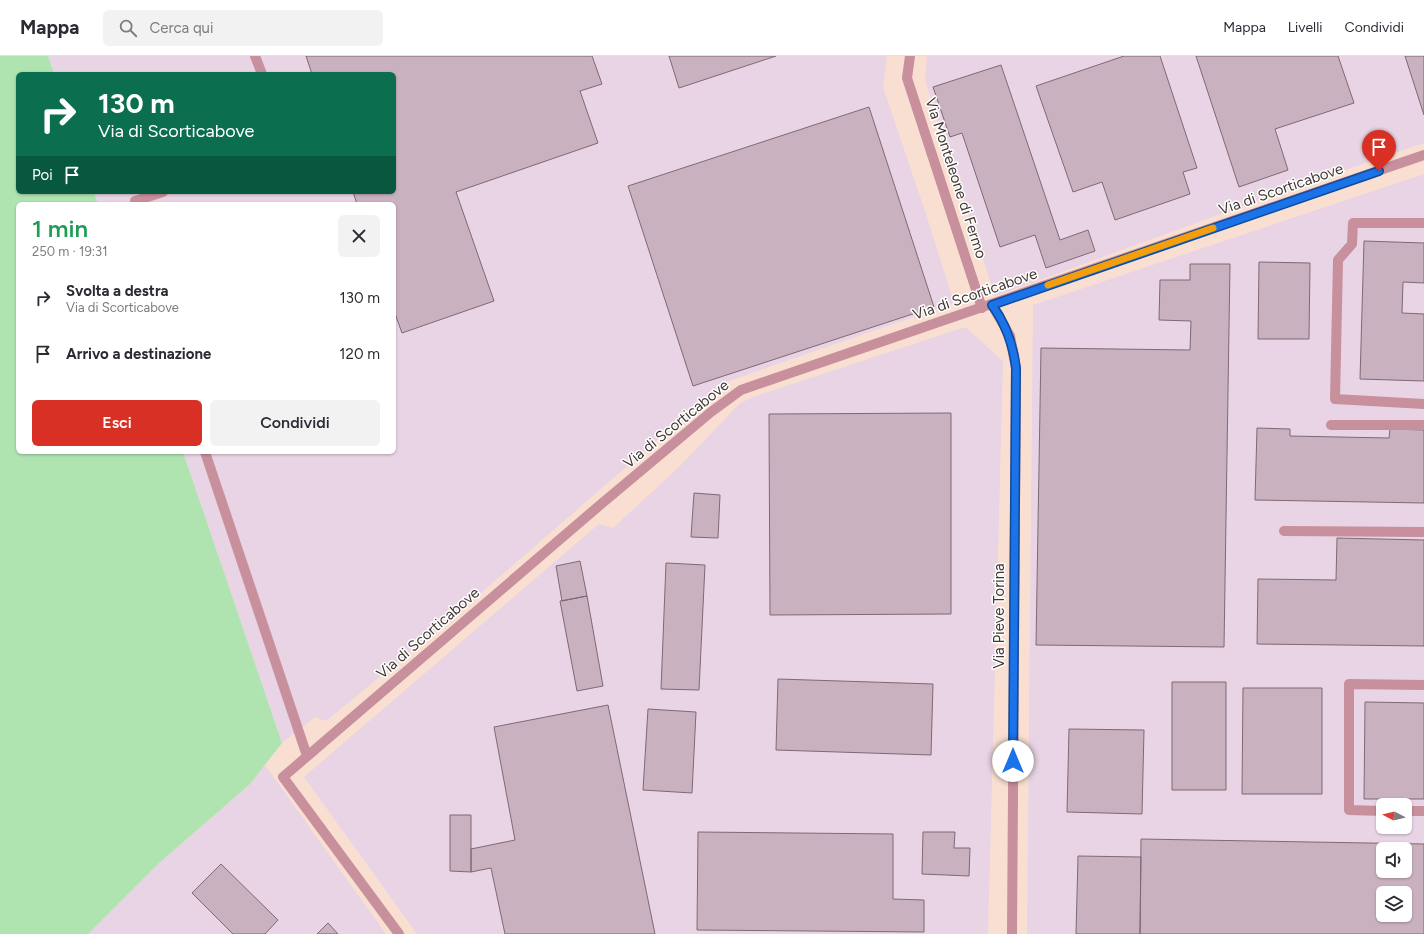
<!DOCTYPE html>
<html lang="it">
<meta charset="utf-8">
<style>
body{margin:0;font-family:Figtree,sans-serif;background:#f2f2f3;color:#2b2b33;height:100vh;display:flex;flex-direction:column;font-size:15px;white-space:nowrap}
*{box-sizing:border-box;margin:0}
p{font-size:13px;color:#7c7c81}
.icon{flex:none;width:22px;height:22px;fill:none;stroke:currentColor;stroke-width:2;stroke-linecap:round;stroke-linejoin:round}
.map{position:relative;flex:1;overflow:hidden}
.panel{position:absolute;left:16px;top:146px;width:380px;height:252px;display:flex;flex-direction:column;background:#fff;border-radius:6px;box-shadow:0 1px 3px #0004}
.panel>*{flex:none}
.guide{position:absolute;left:16px;top:16px;width:380px;height:122px;border-radius:6px;box-shadow:0 1px 3px #0004;background:#0b6e4f;color:#fff;overflow:hidden}
.needle{width:26px;rotate:277deg}
.buttons{position:absolute;left:1376px;top:742px;display:grid;gap:8px}
.buttons a{display:grid;place-items:center;width:36px;height:36px;border-radius:6px;background:#fff;box-shadow:0 1px 3px #0004;font-size:20px}
.pin{position:absolute;display:grid;place-items:center;width:34px;height:34px;color:#fff;margin:-41px -17px;border-radius:50% 50% 50% 0;rotate:-45deg;box-shadow:0 0 4px #0007}
.pin .icon{rotate:45deg}
.me{position:absolute;width:44px;margin:-22px;rotate:0deg;stroke-linejoin:round;filter:drop-shadow(0 0 3px #0008)}
.turn{display:flex;align-items:center;gap:14px;height:84px;padding:0 16px;font-size:18px}
.turn .icon{width:52px;height:52px;stroke-width:2.5}
.turn b{display:block;font-size:28px;line-height:34px}
.then{display:flex;align-items:center;height:38px;padding:0 16px;background:#0003;gap:8px;font-size:15px}
.round{display:grid;place-items:center;flex:none;width:42px;height:42px;border-radius:6px;background:#f2f2f3}
.head{display:flex;align-items:center;justify-content:space-between;height:68px;padding:0 16px}
h1{font-size:24px;font-weight:600;line-height:30px;color:#1e9e55}
.button{display:flex;gap:8px;margin-top:auto;padding:8px 16px}
.button a{flex:1;height:46px;border-radius:6px;background:#d93025;color:#fff;font-size:16px;font-weight:600;line-height:46px;text-align:center}
.button a+a{background:#f2f2f3;color:#2b2b33}
ul{padding:0;list-style:none}
li{display:flex;align-items:center;gap:12px;height:56px;padding:0 16px}
li div{flex:1}
li b{display:block;font-size:15px}
li em{font-style:normal}
header{display:flex;align-items:center;gap:24px;box-sizing:border-box;height:56px;padding:0 20px;background:#fff;border-bottom:1px solid #e1e1e2}
header strong{font-size:19px}
nav{display:flex;gap:22px;margin-inline-start:auto;font-size:14px}
.search{width:280px;height:36px;background:#f2f2f3;display:flex;align-items:center;gap:10px;box-sizing:border-box;padding:0 14px;border-radius:6px;color:#7c7c81;font-size:15px}
.map>svg:first-child{display:block}
.industrial{fill:#e8d4e4;fill-rule:evenodd}
.green{fill:#afe4b1}
.building{fill:#cab1bf;stroke:#7f6975;fill-rule:evenodd}
.lines{fill:none;stroke-linecap:round;stroke-linejoin:round}
.lane{stroke:#c88f9c;stroke-width:10}
.street{stroke:#c88f9c;stroke-width:10}
.route-casing{stroke:#114b97;stroke-width:10}
.route{stroke:#1a73e8;stroke-width:7}
.slow{stroke:#f59e0b;stroke-width:7}
.labels{text-anchor:middle;stroke-width:3;stroke-linejoin:round;paint-order:stroke}
.street-label{font-size:15px;fill:#413732;stroke:#fff}
</style>
<header>
<strong>Mappa</strong>
<div class="search"><svg class="icon" aria-label="search" viewBox="0 0 24 24"><circle cx="10" cy="10" r="6"/><path d="M15 15l6 6"/></svg>Cerca qui</div>
<nav><a>Mappa</a><a>Livelli</a><a>Condividi</a></nav>
</header>
<div class="map">
<svg width="1424" height="878" viewBox="0 0 1424 878">
<rect width="100%" height="100%" fill="#f9dfd2"/>
<path class="industrial" d="M48,0H887L883,31L926,158L954,247L723,327L459,556L326,665L315,661L282,687L183,396H394V148H98L94,136H394V18H54Z
M927,0H1424V87L1301,129L995,240L925,24Z
M1424,118V878H1027L1033,249ZM1383,749H1405V771H1383ZM1383,793H1405V815H1383ZM1383,837H1405V859H1383Z
M965,271L1003,305L988,878H417L304,721L599,468L613,472L680,410L740,347L756,340Z
M265,709L386,878H88L158,808L250,728Z"/>
<path class="green" d="M0,0H48L54,18H18V136H94L98,148H18V396H183L282,687L250,728L158,808L88,878H0Z"/>
<path class="building" d="M306,0H592L602,28L580,35L598,87L456,136L494,245L402,277L394,255V148H357L353,136H394V18H312Z
M669,0H776L679,32Z
M1124,0H1160L1197,112L1183,116L1190,138L1115,164L1102,126L1073,136L1036,30Z
M1196,0H1338L1354,47L1275,73L1288,114L1239,131Z
M1405,0H1424V59Z
M1001,9L1060,184L1088,174L1095,195L1046,212L1035,179L1000,191L962,77L950,81L933,31Z
M869,51L934,251L693,330L628,130Z
M1364,185L1424,187V227L1403,226L1402,257L1424,258V325L1360,323Z
M1259,206L1310,207L1309,283H1258Z
M1190,208H1230L1224,591L1036,589L1041,292L1190,294L1191,265L1159,264L1160,224H1190Z
M951,357V558L770,559L769,358Z
M1257,372L1290,373V380L1389,382L1390,373L1424,374V447L1255,444Z
M694,437L720,439L718,482L691,481Z
M1337,482L1424,484V590L1257,588L1258,523L1336,524Z
M580,505L587,540L562,545L556,510Z
M666,507L705,509L699,634L661,633Z
M587,540L603,630L577,635L560,545Z
M778,623L933,628L931,699L776,694Z
M1172,626H1226V734H1172Z
M1243,632H1322V738H1242Z
M1365,646L1424,647V743H1364Z
M608,649L655,878H505L491,812L471,816V793L515,784L494,671Z
M648,653L696,656L692,737L643,734Z
M1069,673L1144,674L1142,758L1067,756Z
M450,759H471V816L450,815Z
M698,776L893,778V843L924,844V876L697,874Z
M923,776H955L954,792H970L969,820L922,818Z
M1141,783L1424,788V878H1140ZM1383,793H1405V815H1383ZM1383,837H1405V859H1383Z
M1078,800L1141,801L1140,878H1076Z
M221,808L278,864L265,878H233L192,837Z
M328,867L338,878H317Z"/>
<g class="lines">
<path class="lane" d="M1424,167H1353L1352,188L1338,204L1335,343L1424,348
M1331,369H1424
M1284,475L1424,476
M1383,755L1349,754V628L1424,629
M1405,755H1424"/>
<path class="street" d="M255,0L262,18
M910,0L907,22L982,252
M135,148V145L163,136
M992,249L1010,280L1016,312L1012,878
M205,396L307,700
M399,878L283,721L600,449L711,356L741,334L1424,99"/>
</g>
<g class="lines">
<g class="route-casing">
<path id="route" d="M1013,705L1016,312C1013,288 1006,268 992,249L1379,115"/>
</g>
<use href="#route" class="route"/>
<path class="slow" d="M1048,229L1213,172"/>
</g>
<g class="labels">
<g class="street-label">
<text transform="translate(956 122) rotate(72)" y="5">Via Monteleone di Fermo</text>
<text transform="translate(1281 133) rotate(-19)" y="5">Via di Scorticabove</text>
<text transform="translate(975 238) rotate(-19)" y="5">Via di Scorticabove</text>
<text transform="translate(676 368) rotate(-39)" y="5">Via di Scorticabove</text>
<text transform="translate(999 560) rotate(-90)" y="5">Via Pieve Torina</text>
<text transform="translate(428 577) rotate(-41)" y="5">Via di Scorticabove</text>
</g>
</g>
</svg>
<div class="buttons">
<a><svg class="needle" viewBox="-14 -14 28 28"><path d="M0-13l5 13h-10z" fill="#e53935"/><path d="M0 13l5-13h-10z" fill="#7c7c81"/></svg></a>
<a><svg class="icon" aria-label="sound" viewBox="0 0 24 24"><path d="M4 9h4l5-4v14l-5-4H4zM17 9q2 3 0 6"/></svg></a>
<a><svg class="icon" aria-label="layers" viewBox="0 0 24 24"><path d="M12 4l9 5-9 5-9-5zM3 14l9 5 9-5"/></svg></a>
</div>
<div class="pin" style="left:1379px;top:115px;background:#d93025"><svg class="icon" aria-label="arrive" viewBox="0 0 24 24"><path d="M6 21V4h12l-3 4 3 4H6"/></svg></div>
<svg class="me" style="left:1013px;top:705px" viewBox="-20 -20 40 40"><circle r="19" fill="#fff"/><path d="M0-13L10 11 0 6-10 11z" fill="#1a73e8"/></svg>
<div class="guide">
<div class="turn"><svg class="icon" aria-label="right" viewBox="0 0 24 24"><path d="M7 20v-9h11M14 6l5 5-5 5"/></svg><div><b>130 m</b>Via di Scorticabove</div></div>
<div class="then">Poi<svg class="icon" aria-label="arrive" viewBox="0 0 24 24"><path d="M6 21V4h12l-3 4 3 4H6"/></svg></div>
</div>
<section class="panel">
<div class="head"><div><h1>1 min</h1><p>250 m · 19:31</p></div><a class="round"><svg class="icon" aria-label="close" viewBox="0 0 24 24"><path d="M6 6l12 12M18 6L6 18"/></svg></a></div>
<ul>
<li><svg class="icon" aria-label="right" viewBox="0 0 24 24"><path d="M7 20v-9h11M14 6l5 5-5 5"/></svg><div><b>Svolta a destra</b><p>Via di Scorticabove</p></div><em>130 m</em></li>
<li><svg class="icon" aria-label="arrive" viewBox="0 0 24 24"><path d="M6 21V4h12l-3 4 3 4H6"/></svg><div><b>Arrivo a destinazione</b></div><em>120 m</em></li>
</ul>
<div class="button"><a>Esci</a><a>Condividi</a></div>
</section>
</div>
